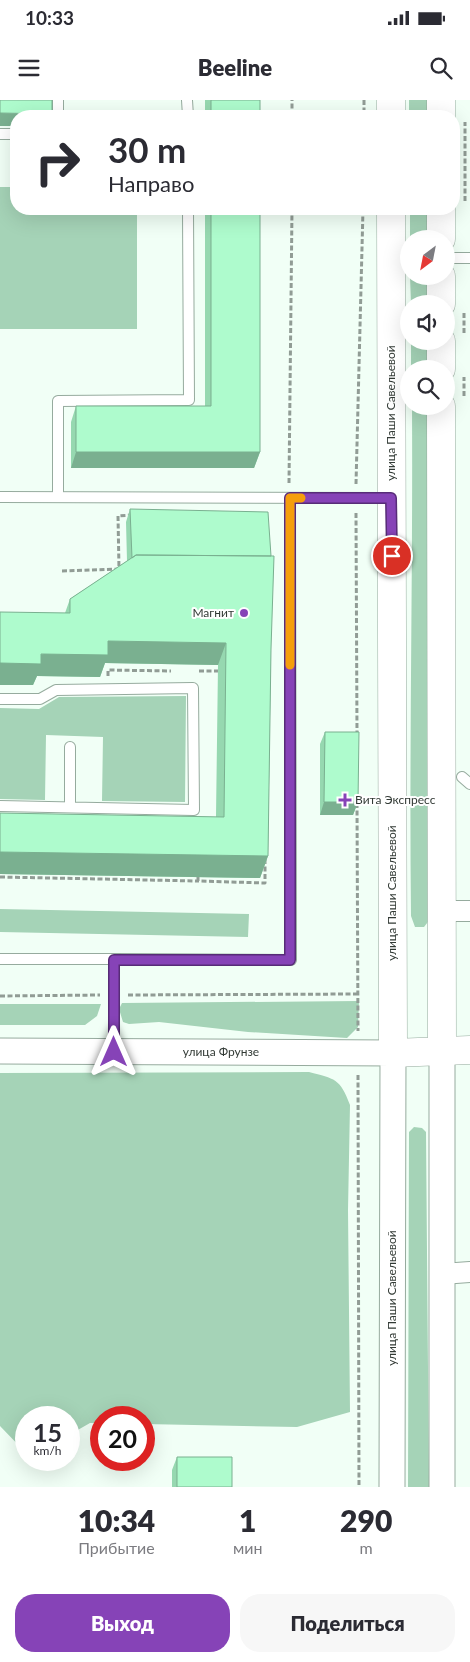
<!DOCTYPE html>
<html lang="ru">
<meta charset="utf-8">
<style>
body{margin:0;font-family:Lato,sans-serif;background:#f7f7f7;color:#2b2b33;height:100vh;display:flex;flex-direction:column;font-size:19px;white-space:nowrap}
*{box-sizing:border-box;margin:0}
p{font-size:16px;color:#7c7c81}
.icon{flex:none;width:28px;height:28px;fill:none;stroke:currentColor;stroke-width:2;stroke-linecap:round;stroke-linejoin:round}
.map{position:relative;height:1387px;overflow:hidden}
.sheet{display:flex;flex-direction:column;background:#fff;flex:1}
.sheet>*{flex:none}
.top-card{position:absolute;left:10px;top:10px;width:450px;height:105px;border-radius:20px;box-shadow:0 5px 20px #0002;background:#fff;color:#2b2b33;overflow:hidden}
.needle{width:32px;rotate:212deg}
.tools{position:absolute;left:400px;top:130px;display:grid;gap:10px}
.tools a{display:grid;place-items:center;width:55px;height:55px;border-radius:50%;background:#fff;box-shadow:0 5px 20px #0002;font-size:25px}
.speed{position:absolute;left:15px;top:1306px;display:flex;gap:10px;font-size:25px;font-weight:700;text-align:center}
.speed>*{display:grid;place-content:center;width:65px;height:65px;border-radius:50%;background:#fff;box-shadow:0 5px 20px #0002;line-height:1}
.speed small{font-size:12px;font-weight:400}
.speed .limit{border:8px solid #d22;background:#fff;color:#111}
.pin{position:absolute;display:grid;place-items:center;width:42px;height:42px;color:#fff;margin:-21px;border:2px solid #fff;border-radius:50%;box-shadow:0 1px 5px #0007}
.me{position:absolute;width:55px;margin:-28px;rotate:0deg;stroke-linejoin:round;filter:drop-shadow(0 0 4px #0008)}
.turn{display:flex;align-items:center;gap:18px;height:105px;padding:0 15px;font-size:22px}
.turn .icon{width:65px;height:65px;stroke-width:2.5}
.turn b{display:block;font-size:35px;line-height:42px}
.eta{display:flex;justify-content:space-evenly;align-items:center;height:85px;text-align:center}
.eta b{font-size:30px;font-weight:800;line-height:35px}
.primary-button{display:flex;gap:10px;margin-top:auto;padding:10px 15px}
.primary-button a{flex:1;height:58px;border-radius:20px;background:#8643b7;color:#fff;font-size:20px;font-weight:800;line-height:58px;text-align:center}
.primary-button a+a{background:#f7f7f7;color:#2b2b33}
.status{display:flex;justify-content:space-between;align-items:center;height:35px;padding:0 25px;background:#fff;direction:ltr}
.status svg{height:14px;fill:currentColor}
header{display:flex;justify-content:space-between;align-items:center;height:65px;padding:0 15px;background:#fff;font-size:22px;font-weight:800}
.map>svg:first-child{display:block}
.green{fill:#a5d3b7}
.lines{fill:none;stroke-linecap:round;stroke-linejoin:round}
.service-casing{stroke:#96ab9e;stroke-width:12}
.minor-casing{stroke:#96ab9e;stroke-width:22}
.tertiary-casing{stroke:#96ab9e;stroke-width:27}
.secondary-casing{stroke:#96ab9e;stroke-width:29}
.path{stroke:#919c95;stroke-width:3;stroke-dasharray:5 2.5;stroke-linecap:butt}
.service{stroke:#fff;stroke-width:10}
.minor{stroke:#fff;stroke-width:20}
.tertiary{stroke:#fff;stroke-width:25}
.secondary{stroke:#fff;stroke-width:28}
.wall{fill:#96d8b0}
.shaded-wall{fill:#7ab090}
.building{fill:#aefbcd;stroke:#7ab090}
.route-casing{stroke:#572c77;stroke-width:12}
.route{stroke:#8643b7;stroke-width:9}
.slow{stroke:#f59e0b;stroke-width:9}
.poi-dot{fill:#8643b7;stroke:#fff;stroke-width:2}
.labels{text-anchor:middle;stroke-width:4;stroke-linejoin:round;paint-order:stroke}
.street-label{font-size:12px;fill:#323a35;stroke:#fff}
.poi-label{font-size:12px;fill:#323a35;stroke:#fff;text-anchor:end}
</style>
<div class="status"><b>10:33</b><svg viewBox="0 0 49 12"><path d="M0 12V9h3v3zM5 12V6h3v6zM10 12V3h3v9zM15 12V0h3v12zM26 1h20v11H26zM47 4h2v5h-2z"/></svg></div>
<header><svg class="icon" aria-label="menu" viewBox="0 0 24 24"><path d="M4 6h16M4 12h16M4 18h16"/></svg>Beeline<svg class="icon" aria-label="search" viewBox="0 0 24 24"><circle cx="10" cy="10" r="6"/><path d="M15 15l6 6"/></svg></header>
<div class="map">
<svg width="470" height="1387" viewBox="0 0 470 1387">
<rect width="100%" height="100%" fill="#f1fff6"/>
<path class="green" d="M409,0H430V16H409Z
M0,87H16V109H137V229H0Z
M410,109H430L431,139H410Z
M410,176H431V204H411Z
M411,241H431V269H411Z
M412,306H432L431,818L424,827H415L411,816C409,646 413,476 412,306Z
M186,596L185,702L102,701L103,637L46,635L45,700L0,699V608L39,609L59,597Z
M0,809L249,814L248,837L0,832Z
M359,901L358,927L347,938L248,932L159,922L129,924L123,922L119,909L122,903Z
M0,904H101L97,916L85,925H0Z
M309,972C335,979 340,978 350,1005L348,1110L350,1312L297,1327L144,1324V1318H101V1323H90L69,1335V1318H26V1353L0,1326V973Z
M414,1027L422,1028L426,1032L429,1387H408L409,1032Z"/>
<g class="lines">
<g class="service-casing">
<path id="service" d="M187,0L188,16
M58,16V0
M0,34H16
M446,158H470
M0,397L391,398
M58,397V301L189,300L188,109
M0,599H40L56,590L193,588L194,710L0,706
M70,647V707
M462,677L470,684
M0,859H114
M114,951V859L291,860L290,398"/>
</g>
<g class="minor-casing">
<path id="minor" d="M442,811H470
M442,1174L470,1172"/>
</g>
<g class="tertiary-casing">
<path id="tertiary" d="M0,951L393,953L392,1387
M442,1387V952"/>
</g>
<g class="secondary-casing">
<path id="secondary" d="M391,0V16
M441,0V16
M391,109L393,953L470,950
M441,109V139
M441,176V204
M441,241V269
M441,306L442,952"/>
</g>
<path class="path" d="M364,0V16
M292,16V0
M465,101V22
M464,233V212
M464,296V277
M289,383L292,109
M356,384L363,109
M356,413L357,634
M62,471L119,469L118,416L131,415
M199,571H218
M108,576V570L171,571
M357,703L358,931
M0,777L198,781
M198,777V781L265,783V759
M128,895L358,894
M0,896L100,895
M358,975L359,1387"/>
<use href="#service" class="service"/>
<use href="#minor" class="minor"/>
<use href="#tertiary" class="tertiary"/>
<use href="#secondary" class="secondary"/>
</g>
<path class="wall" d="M205,0H260V16H205Z
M205,109H260V352L254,368H71V322L76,306H205Z
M130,409L271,549L268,756L260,778L0,774V713L216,717L218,565L105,563L100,577L37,576L33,585H0L65,513L70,499L127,461L126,422Z
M325,632L358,702L353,715H320V644Z
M177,1357L232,1387H172V1370Z"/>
<path class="shaded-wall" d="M0,13L52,14L51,16H16V26H0Z
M76,352H260L254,368H71Z
M108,541L226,543L218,565L105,563L100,577L37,576L33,585H0V563Z
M324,702H358L353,715H320Z
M0,752L268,756L260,778L0,774Z"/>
<path class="building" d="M0,0H52V14L0,13Z
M211,0H260V16H211Z
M211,109H260V352H76V306H211Z
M130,409L268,412L271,456L136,455L132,458Z
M136,455L274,456L271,549L268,756L0,752V713L224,717L226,543L108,541V555L41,554V564L0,563V512L70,513V499Z
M325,632H359L358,702H324Z
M177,1357H232V1387H177Z"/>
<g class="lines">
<g class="route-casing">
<path id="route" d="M114,952V860H290V398H391L392,456"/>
</g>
<use href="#route" class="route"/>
<path class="slow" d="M290,565V398H301"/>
</g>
<g class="poi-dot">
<circle cx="244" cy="513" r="5"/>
<path d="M342.5 692.5h5v5h5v5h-5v5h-5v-5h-5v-5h5z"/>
</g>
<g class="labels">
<g class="street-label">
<text transform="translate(391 313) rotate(-90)" y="4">улица Паши Савельевой</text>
<text transform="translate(392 793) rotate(-90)" y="4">улица Паши Савельевой</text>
<text x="221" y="956">улица Фрунзе</text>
<text transform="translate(392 1198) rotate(-90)" y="4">улица Паши Савельевой</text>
</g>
<g class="poi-label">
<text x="234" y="517">Магнит</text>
<text x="355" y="704" text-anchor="start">Вита Экспресс</text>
</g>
</g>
</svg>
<div class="tools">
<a><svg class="needle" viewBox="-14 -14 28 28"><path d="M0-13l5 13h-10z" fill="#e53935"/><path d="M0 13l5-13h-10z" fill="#7c7c81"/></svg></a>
<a><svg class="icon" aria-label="sound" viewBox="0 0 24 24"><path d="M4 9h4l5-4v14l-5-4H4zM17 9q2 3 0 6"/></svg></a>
<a><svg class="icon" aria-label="search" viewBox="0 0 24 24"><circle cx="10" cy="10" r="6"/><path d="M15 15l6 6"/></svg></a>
</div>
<div class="speed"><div>15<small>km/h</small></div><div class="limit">20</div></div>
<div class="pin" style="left:392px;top:456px;background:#d93025"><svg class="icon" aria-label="arrive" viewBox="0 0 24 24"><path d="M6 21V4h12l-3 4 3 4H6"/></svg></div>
<svg class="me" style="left:114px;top:952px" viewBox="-20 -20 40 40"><path d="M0-17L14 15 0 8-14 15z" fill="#8643b7" stroke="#fff" stroke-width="4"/></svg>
<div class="top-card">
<div class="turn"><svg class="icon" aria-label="right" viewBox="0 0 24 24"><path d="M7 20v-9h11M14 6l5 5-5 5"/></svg><div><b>30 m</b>Направо</div></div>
</div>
</div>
<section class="sheet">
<div class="eta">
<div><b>10:34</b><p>Прибытие</p></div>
<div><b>1</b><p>мин</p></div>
<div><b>290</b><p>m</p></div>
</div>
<div class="primary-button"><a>Выход</a><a>Поделиться</a></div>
</section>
